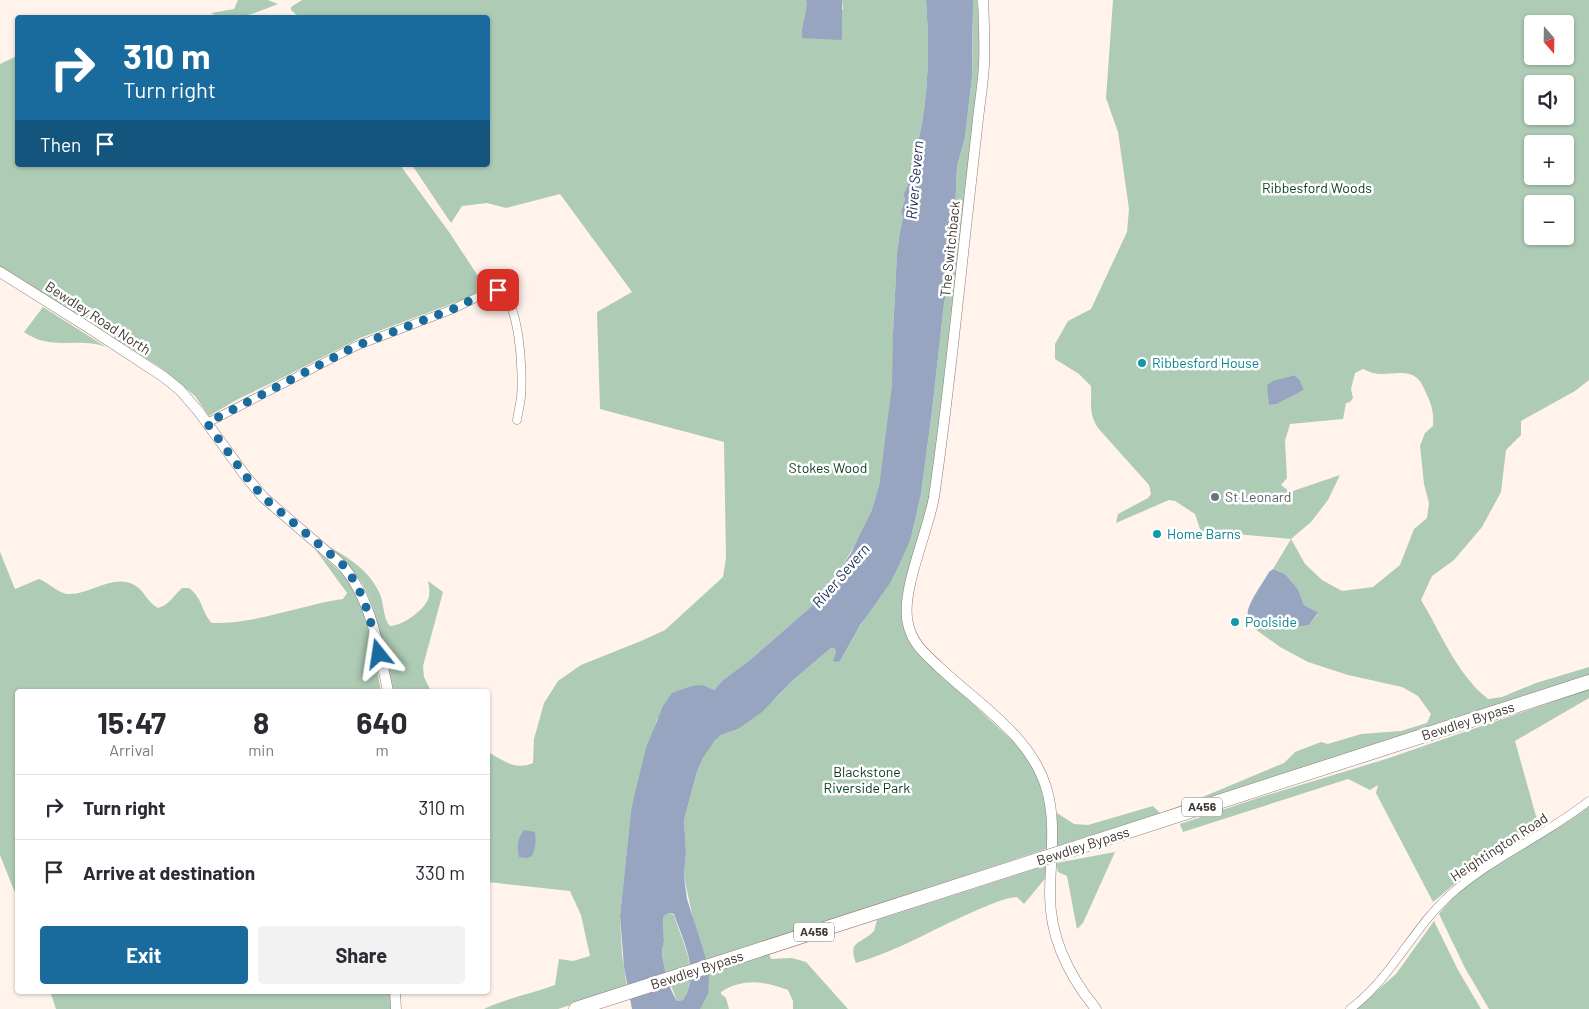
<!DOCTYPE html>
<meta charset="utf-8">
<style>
body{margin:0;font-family:Barlow,sans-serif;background:#f2f2f3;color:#2b2b33;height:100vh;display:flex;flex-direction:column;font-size:19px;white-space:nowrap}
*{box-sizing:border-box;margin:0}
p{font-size:16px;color:#7c7c81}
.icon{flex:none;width:28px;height:28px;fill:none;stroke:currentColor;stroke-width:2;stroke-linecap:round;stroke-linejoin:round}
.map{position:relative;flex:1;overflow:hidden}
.sheet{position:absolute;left:15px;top:689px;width:475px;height:305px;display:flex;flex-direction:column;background:#fff;border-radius:5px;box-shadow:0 1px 4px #0004}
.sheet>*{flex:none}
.top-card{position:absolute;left:15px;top:15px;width:475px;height:152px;border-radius:5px;box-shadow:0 1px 4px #0004;background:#186b9c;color:#fff;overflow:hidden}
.needle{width:32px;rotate:160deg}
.fabs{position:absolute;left:1524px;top:15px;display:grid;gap:10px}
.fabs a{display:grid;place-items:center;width:50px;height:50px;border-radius:5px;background:#fff;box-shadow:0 1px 4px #0004;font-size:25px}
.pin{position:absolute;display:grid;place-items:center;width:42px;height:42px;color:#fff;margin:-21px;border-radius:10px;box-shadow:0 2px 8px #0006}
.me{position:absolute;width:55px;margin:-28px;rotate:345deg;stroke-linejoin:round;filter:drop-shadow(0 0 4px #0008)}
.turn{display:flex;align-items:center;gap:18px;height:105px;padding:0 25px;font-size:22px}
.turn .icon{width:65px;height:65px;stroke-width:2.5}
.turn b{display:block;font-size:35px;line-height:42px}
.then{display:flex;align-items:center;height:48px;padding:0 25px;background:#0003;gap:10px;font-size:19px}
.eta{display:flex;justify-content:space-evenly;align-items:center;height:85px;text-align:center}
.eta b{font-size:30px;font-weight:700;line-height:35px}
.action{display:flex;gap:10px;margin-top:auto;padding:10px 25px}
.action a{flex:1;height:58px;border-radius:5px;background:#186b9c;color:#fff;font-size:20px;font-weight:700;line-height:58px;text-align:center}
.action a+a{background:#f2f2f3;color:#2b2b33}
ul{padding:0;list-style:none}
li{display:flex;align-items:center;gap:15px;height:65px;padding:0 25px;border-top:1px solid #e1e1e2}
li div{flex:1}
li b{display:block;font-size:19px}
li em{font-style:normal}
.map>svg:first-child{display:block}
.green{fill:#aecbb5;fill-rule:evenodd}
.water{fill:#97a5c1;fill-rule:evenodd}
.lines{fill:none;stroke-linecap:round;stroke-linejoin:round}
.street-casing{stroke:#8f7d74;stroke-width:9}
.secondary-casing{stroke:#8f7d74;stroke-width:11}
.highway-casing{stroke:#8f7d74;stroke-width:15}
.street{stroke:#fff;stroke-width:8}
.secondary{stroke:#fff;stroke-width:10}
.highway{stroke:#fff;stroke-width:14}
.highway-bridge-casing{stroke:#8f7d74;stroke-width:15;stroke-linecap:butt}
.highway-bridge{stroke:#fff;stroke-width:14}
.route{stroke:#186b9c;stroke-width:9;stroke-dasharray:0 16.2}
.culture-dot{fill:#0f9aa8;stroke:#fff;stroke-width:2}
.worship-dot{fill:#6b7280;stroke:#fff;stroke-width:2}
.labels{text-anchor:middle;stroke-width:5;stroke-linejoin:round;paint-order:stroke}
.shield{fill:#fff;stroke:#797370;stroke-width:1}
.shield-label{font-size:12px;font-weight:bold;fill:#3f3733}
.park-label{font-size:14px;fill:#093b1d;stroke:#fff}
.street-label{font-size:14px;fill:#3f3733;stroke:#fff}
.culture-label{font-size:14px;fill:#0d838f;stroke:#fff;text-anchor:start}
.worship-label{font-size:14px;fill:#5b616d;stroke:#fff;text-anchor:start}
.water-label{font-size:15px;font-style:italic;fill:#1d2e56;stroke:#fff}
</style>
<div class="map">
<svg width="1589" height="1009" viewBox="0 0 1589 1009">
<rect width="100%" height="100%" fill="#fff3ec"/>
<path class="green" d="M238,0H268L278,4C259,11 229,26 211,13L234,9Z
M302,0H806C808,13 800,25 802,38L843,9L842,0H926C929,41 929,83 922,123C918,145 912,166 907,187L903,195L905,199L901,212L903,218L900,231L897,253L893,333V386L879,486L871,512L861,535L833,581L821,598L797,619L750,660L723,680L714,690L657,719L631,810L620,916L622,954L627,987L558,1009H484C507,998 531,994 555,985L559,959L573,961L590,956L581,915L570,891L488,882V752C503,760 515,771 533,763L534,739L544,703L558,681L581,665L641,641L665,630L723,577L726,558L724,442L600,409L597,312L632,292L560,194L506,208L487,203L462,206L451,223L412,165H488V18L299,17L291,10V7Z
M972,0H977L980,28V67L932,494L902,611L922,656L1017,745L1038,775L1047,811L1049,848L705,961V955L694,923L684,877L686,851L684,820L697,772L703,758L714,740L721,735L738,729L777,697L792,681L831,648H834L840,661L911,538L921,494L932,411L944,304L953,256L957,167L965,137L972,77L973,31Z
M1113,0H1589V380L1575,391L1521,421V435L1506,450L1501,492L1482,527L1454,560L1432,576L1421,600C1437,626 1449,656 1469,680C1474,687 1481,693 1488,699L1502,697L1536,683L1589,667V675L1488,709L1057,846V813L1074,824L1088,825L1153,806L1160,813L1193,801L1284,763L1295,752L1321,742L1328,744L1361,734L1401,731L1427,723L1431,714L1418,696L1402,687L1348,675L1308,662L1280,647L1255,629L1249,618L1287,629L1309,625L1318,614L1304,605L1298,589L1285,574L1273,569L1291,539L1202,531L1200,529L1195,514L1175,501L1169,500L1116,523L1118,514L1148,498L1151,494L1149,485L1098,428C1088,412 1092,404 1091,386L1079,374L1055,359V344L1068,321L1091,309L1127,232L1129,209L1118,132L1106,98ZM1532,24H1565V56H1532ZM1532,84H1565V116H1532ZM1532,144H1565V176H1532ZM1532,204H1565V236H1532ZM1363,369C1369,372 1375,374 1382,374C1393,374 1408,370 1417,378C1421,381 1425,390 1427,395C1432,405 1434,414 1433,426L1425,433L1420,446L1424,484L1429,503L1427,518L1414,529L1400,565L1373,587L1342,591L1322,580L1305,564L1291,539L1311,522L1328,500L1340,475L1290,492L1281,485L1287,478L1285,441L1290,424L1343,419L1346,403L1350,402L1353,398L1351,389L1355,373ZM1295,375L1300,380L1304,390L1277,404L1269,405L1275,380Z
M17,56L18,165H400L449,232L484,285L483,288L467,298L360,338L284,377L238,399L209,416L195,396L161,368L96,327C93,318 87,317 79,316L0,267V64Z
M43,307L106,347C77,336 53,352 24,332Z
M320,541C343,555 368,567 380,594C384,603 383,619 390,626C402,626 427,609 429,596C430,591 429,586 428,581L443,592L423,666L424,677L431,691H393C386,661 376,598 356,575C346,562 332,552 320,541Z
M315,549L347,578L356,591L370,633L381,691H18L17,898L0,855V552L15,589L39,579C49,583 57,592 67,594C90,596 113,572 136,586C145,592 148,603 158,608C168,606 174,595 182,588H189C203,598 201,612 212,623C257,624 300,605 343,599L347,593Z
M1589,689V698L1515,741L1539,827L1469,872L1433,902L1376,793L1378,785L1370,790L1348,779L1183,832L1180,824L1264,796L1386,759Z
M1589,807V1009H1489L1465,968L1439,914C1476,865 1542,844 1589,807Z
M1115,852L1083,923L1077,929L1067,876L1058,872L1056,863Z
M1047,865L1048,875L1024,904L1017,897C1003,898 990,905 977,910C937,927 898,951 856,963C847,940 862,944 874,931L877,920Z
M669,913L674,915C682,942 701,973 683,1000L677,1001L664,968L662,952L664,940L662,929L664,916Z
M1434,921L1458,970L1481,1009H1356L1396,974Z
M768,951L771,959L792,958L806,962L848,1009H793V1001L788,990C765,981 743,978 721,992V994L726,998L729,1009H700L708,973Z
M50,991H392V1009H56Z"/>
<path class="water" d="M806,0H842V38L841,40L802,38C800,25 808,13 806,0Z
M926,0H973L972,77L965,137L957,167L953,256L944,304L932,411L921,494L911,538L899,565L890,583L861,624L840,661L836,662L833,661L836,652L834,648H831L792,681L762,712L738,729L721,735L715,740L703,758L697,772L684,820L686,851L684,877L687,899L705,955L709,977L708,994L700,1009H632L624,967L620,916L631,810L646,748L663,706L672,693L692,686L702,685L714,690L723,680L750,660L821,598L851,553L871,512L879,486L892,386L893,333L897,253L900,231L903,218L901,212L905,199L903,195L907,187C912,166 918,145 922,123C929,83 929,41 926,0ZM669,913L674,914C683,941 701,973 683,1000L677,1001C669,989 663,966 662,952C662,948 664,944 664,940C663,931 662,925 664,916Z
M1295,375L1300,380L1304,390L1277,404L1269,405L1267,385L1275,380Z
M1273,569L1285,574L1298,589L1304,605L1318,613L1309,625L1287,629L1248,616C1245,606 1264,582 1269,572Z
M524,830L535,832C536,841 536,847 532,856L527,858L519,857C517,846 517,839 524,830Z"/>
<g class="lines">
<g class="street-casing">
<path id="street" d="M207,423L356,346L453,309L494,289C521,292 523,376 521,397C520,405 518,413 517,420
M1350,1009C1392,978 1412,929 1450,895C1492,857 1545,836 1589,801"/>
</g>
<g class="secondary-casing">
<path id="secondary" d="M983,0C984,22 985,43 984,65C983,83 980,101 978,119C974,155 970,191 966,227C956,317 947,408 934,497C928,532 900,592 908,624C912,643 925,654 939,667C977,703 1030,735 1046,787C1057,822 1050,859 1050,895C1050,938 1069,976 1096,1009
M0,272L86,326L164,377L180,390L199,412L244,474L263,497L341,564C371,597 379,649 388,691
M395,991L396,1009"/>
</g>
<g class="highway-casing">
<path id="highway" d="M1076,848L1589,682
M576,1009L1041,859"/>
</g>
<use href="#street" class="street"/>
<use href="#secondary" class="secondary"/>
<use href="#highway" class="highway"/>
<g class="highway-bridge-casing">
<path id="highway-bridge" d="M1041,859L1076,848"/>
</g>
<use href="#highway-bridge" class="highway-bridge"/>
</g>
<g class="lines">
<path class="route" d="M379,654C370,620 365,591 342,564L263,497L244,474L207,423L356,346L453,309L494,289L498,290"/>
</g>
<g class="culture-dot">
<circle cx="1142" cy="363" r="5"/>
<circle cx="1157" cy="534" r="5"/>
<circle cx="1235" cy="622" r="5"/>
</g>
<circle class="worship-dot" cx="1215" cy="497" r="5"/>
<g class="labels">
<g class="shield">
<rect x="1182" y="797.5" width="40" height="19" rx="4"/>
<rect x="794" y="922.5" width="40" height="19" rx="4"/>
</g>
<g class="shield-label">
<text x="1202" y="811">A456</text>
<text x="814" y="936">A456</text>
</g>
<g class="park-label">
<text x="1317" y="193">Ribbesford Woods</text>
<text x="828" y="473">Stokes Wood</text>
<text x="867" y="777">Blackstone<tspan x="867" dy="16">Riverside Park</tspan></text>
</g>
<g class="street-label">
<text transform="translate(950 249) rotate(-84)" y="5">The Switchback</text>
<text transform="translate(98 318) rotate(33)" y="5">Bewdley Road North</text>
<text transform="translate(1468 721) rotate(-18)" y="5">Bewdley Bypass</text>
<text transform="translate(1083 846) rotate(-18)" y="5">Bewdley Bypass</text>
<text transform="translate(1499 847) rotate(-33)" y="5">Heightington Road</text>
<text transform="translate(697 970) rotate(-18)" y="5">Bewdley Bypass</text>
</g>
<g class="culture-label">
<text x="1152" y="368">Ribbesford House</text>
<text x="1167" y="539">Home Barns</text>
<text x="1245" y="627">Poolside</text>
</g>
<g class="worship-label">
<text x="1225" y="502">St Leonard</text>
</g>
<g class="water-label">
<text transform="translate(915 180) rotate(-85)" y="5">River Severn</text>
<text transform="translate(841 576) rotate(-49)" y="5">River Severn</text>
</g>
</g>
</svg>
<div class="fabs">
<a><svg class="needle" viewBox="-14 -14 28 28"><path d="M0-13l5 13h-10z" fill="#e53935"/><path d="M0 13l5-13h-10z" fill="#7c7c81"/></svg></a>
<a><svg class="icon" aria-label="sound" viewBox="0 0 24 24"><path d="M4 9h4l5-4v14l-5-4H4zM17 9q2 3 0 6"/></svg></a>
<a>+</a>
<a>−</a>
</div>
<div class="pin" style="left:498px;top:290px;background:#d93025"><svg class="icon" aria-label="arrive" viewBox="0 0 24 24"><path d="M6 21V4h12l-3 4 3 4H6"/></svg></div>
<svg class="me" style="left:379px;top:654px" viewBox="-20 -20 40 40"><path d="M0-17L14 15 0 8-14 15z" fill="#186b9c" stroke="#fff" stroke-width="4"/></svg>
<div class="top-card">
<div class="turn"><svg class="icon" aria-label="right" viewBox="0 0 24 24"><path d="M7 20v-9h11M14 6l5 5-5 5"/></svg><div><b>310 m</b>Turn right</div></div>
<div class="then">Then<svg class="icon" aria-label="arrive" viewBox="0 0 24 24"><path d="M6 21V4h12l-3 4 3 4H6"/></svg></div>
</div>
<section class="sheet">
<div class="eta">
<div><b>15:47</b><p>Arrival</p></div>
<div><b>8</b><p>min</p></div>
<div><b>640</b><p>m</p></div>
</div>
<ul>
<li><svg class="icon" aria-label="right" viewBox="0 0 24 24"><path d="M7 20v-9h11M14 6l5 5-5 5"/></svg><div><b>Turn right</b></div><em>310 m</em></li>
<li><svg class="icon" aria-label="arrive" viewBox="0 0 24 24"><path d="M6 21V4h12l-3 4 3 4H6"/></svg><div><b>Arrive at destination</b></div><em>330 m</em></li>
</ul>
<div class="action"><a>Exit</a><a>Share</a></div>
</section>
</div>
